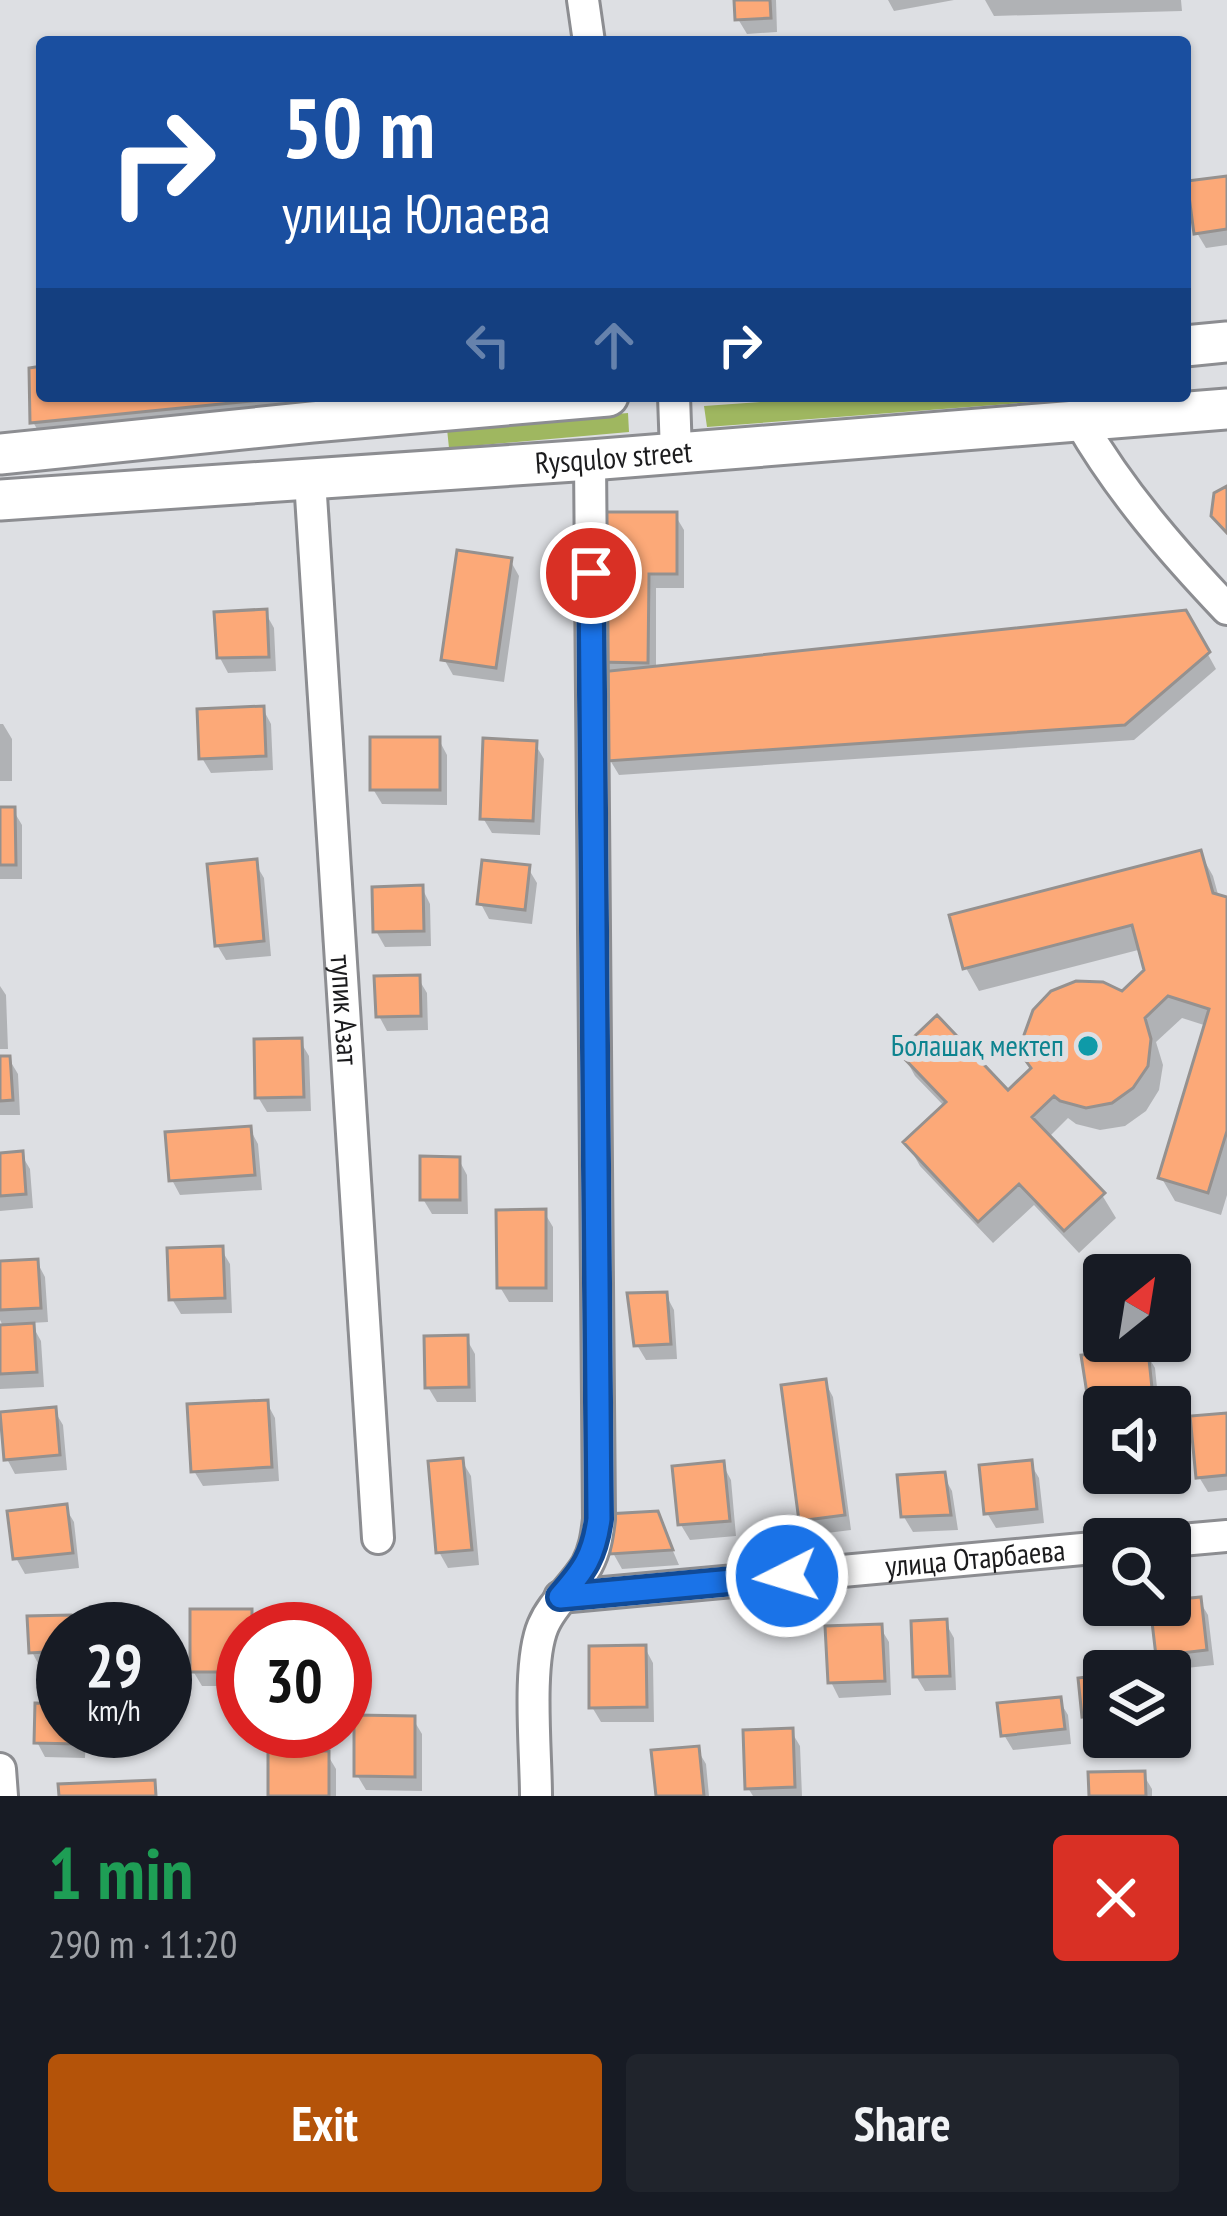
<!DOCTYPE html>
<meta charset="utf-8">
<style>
body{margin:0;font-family:"PT Sans Narrow",sans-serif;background:#20242c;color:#f1f3f6;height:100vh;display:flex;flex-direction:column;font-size:45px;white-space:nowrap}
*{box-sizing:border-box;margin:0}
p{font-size:39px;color:#9ea1a6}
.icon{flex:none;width:66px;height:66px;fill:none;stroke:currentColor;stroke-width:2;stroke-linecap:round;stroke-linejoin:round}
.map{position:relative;height:1796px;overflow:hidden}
.drawer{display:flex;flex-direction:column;background:#171b24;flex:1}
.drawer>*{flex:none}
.banner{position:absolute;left:36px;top:36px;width:1155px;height:366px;border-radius:12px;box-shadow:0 3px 9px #0004;background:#1a4fa0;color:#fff;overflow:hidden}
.needle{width:78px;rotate:30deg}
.controls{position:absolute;left:1083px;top:1254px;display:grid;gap:24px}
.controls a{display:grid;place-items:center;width:108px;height:108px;border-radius:12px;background:#171b24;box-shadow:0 3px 9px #0004;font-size:60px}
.speed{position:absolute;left:36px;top:1602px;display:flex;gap:24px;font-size:60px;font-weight:700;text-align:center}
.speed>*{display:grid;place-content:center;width:156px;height:156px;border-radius:50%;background:#171b24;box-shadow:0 3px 9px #0004;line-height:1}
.speed small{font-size:30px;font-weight:400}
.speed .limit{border:18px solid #d22;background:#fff;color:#111}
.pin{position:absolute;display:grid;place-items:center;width:102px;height:102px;color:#fff;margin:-51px;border:6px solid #fff;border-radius:50%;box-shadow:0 3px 12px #0007}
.me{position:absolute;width:132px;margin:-66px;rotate:265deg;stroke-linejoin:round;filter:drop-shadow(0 0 9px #0008)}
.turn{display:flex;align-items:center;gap:42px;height:252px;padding:0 48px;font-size:54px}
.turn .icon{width:156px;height:156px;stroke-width:2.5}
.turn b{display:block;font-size:84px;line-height:102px}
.lanes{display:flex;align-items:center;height:114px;padding:0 48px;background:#0003;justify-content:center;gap:60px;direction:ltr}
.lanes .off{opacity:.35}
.round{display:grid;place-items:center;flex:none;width:126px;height:126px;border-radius:12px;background:#20242c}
.overview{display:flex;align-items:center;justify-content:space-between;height:204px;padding:0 48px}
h1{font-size:72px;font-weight:700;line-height:90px;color:#1e9e55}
.primary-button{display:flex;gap:24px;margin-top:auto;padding:24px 48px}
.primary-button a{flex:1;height:138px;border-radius:12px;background:#b45309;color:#fff;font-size:48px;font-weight:700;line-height:138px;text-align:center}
.primary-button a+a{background:#20242c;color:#f1f3f6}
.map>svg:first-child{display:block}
.forest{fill:#9fb760}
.shadow{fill:#0003}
.building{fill:#fca978;stroke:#95918f;stroke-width:3}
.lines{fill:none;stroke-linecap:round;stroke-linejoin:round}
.minor-casing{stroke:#8c8d91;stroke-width:36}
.major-casing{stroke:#8c8d91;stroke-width:45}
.minor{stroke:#fff;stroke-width:30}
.major{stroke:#fff;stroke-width:39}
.route-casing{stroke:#114b97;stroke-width:30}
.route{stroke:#1a73e8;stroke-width:21}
.culture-dot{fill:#0f9aa8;stroke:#dddfe3;stroke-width:4.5}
.labels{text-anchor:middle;stroke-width:12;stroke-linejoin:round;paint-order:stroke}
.street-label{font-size:30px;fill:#1b1b1d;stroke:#dddfe3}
.culture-label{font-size:30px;fill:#0d838f;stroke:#dddfe3;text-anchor:end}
</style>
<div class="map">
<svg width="1227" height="1796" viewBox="0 0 1227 1796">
<rect width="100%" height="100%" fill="#dddfe3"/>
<path class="forest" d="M842,396H1112L707,427L704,406Z
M628,413L629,432L449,448L447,429Z"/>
<path class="shadow" d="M737,0H776L777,32L747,34L738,19Z
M888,0H954L894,11Z
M985,0H1181L1182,11L994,16Z
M1227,179V245L1206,248L1197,233Z
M42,369V396H482L51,453L33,422Z
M675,515L684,530V588H656V669L1185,613L1216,669L1134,740L619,775L610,760L600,661Z
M510,560L519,576L504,682L453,675L444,659Z
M265,612L274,628L276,671L228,673L220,658Z
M263,709L271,724L273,770L211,773L202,758Z
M0,724H3L12,739V781H0Z
M439,740L447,755V805L382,804L373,789Z
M535,744L544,759L540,835L492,833L483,818Z
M0,810H13L22,825V879H0Z
M1200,853L1213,876L1219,898L1227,900V1195L1221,1215L1175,1201L1161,1177L1207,1026L1182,1018L1156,1042L1163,1065L1159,1090L1146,1111L1125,1126L1100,1130L1076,1124L1068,1118L1048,1138L1102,1195L1116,1218L1079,1253L1034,1205L993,1243L920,1166L907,1143L945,1107L915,1076L902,1052L1008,1094L1147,971L1142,949L979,991L966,968Z
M255,863L264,878L271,956L226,960L217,945Z
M528,868L537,883L532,924L489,919L481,904Z
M422,888L430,904L431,946L385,947L376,931Z
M418,978L427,993L428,1030L387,1031L379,1016Z
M0,986L6,995L8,1049H0Z
M300,1041L309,1056L311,1111L267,1112L258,1097Z
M0,1059H9L18,1074L20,1115H0Z
M250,1129L258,1144L262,1190L180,1195L172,1180Z
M21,1154L30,1169L33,1208L0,1211V1156Z
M459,1160L467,1175L468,1214H432L423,1199Z
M544,1212L553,1227V1302H509L500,1287Z
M221,1249L230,1264L232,1313L181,1314L172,1299Z
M37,1262L45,1277L48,1322L31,1323L41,1341L44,1387L0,1389V1328H4L0,1320V1264Z
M666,1295L674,1310L677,1359L646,1360L637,1345Z
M466,1338L475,1354L476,1402H437L428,1387Z
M1146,1353L1155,1368L1159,1407H1104V1427H1101L1093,1412Z
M825,1382L833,1397L851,1530L811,1535L802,1520Z
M267,1403L275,1418L279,1481L203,1486L194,1471Z
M54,1410L63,1425L67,1470L15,1474L7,1459Z
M1227,1416V1490L1208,1492L1199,1477Z
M462,1461L471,1476L479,1565L448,1568L439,1552Z
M1030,1463L1039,1478L1044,1523L996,1528L987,1513Z
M723,1465L731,1480L736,1536L690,1540L681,1525Z
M943,1475L952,1491L958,1530L913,1532L904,1517Z
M65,1507L74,1522L79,1568L25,1574L16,1558Z
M657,1514L679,1565L622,1569L613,1553Z
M1199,1600L1208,1615L1214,1665L1168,1670L1159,1655L1153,1605Z
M251,1612L259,1629H243V1686H202L193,1671Z
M69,1618L75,1629H63V1666L40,1667L32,1652Z
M945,1622L954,1638L956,1690L925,1691L916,1676Z
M880,1627L889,1642L891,1695L839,1698L831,1682Z
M645,1648L653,1663L654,1722H601L592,1707Z
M1104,1678V1730L1093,1731L1085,1716Z
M1059,1700L1068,1715L1071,1744L1013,1750L1004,1735Z
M63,1707V1731H86L85,1758L45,1757L37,1742Z
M413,1719L422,1734V1791L366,1790L357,1775Z
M791,1731L800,1746L802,1796H753L748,1788Z
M697,1749L706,1764L709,1796H659Z
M327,1754L336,1769V1796H271Z
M1143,1774L1152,1789V1796H1092Z"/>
<path class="building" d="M734,0H770L771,18L735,20Z
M1227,176V229L1194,234L1187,181Z
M42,366V396H301L30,423L29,368Z
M1227,486V533L1211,516L1214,493Z
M597,512H677V574H649L648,663L597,662Z
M457,550L512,558L496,668L441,660Z
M267,609L269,657L217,658L214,612Z
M1186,610L1210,652L1125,725L607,761L600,672Z
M264,706L266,756L199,759L197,709Z
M370,737H440V790H370Z
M483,738L537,741L533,821L480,819Z
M0,807H15L16,865H0Z
M1201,850L1213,893L1227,897V1131L1208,1193L1158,1178L1209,1009L1168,996L1145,1018L1151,1039L1148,1066L1133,1088L1112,1103L1086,1108L1060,1101L1054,1096L1032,1117L1105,1193L1064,1231L1019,1184L978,1222L903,1142L946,1102L898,1052L937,1015L1008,1090L1031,1068L1026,1061L1024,1035L1033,1010L1051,991L1076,981L1103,982L1122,991L1144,970L1132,925L963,969L949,915Z
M257,859L264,941L215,946L207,864Z
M482,860L530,865L525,910L477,904Z
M423,885L424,931L373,932L372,887Z
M420,975L421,1016L376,1017L374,976Z
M302,1038L304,1097L255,1098L254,1039Z
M0,1056H10L13,1100L0,1101Z
M251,1126L255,1175L169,1181L165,1132Z
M23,1151L26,1194L0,1196V1153Z
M420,1156L460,1157V1200H420Z
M546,1209V1288H497L496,1210Z
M223,1246L225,1298L169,1300L167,1248Z
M38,1259L41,1308L0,1310V1261Z
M667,1292L671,1344L634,1346L627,1293Z
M34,1323L37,1372L0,1374V1325Z
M468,1335L469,1387L425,1388L424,1336Z
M1148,1350L1154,1407H1104V1413H1090L1081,1355Z
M826,1379L845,1515L799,1521L781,1385Z
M268,1400L272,1467L191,1472L187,1404Z
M56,1407L60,1455L4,1460L0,1412Z
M1227,1413V1475L1196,1478L1190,1416Z
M463,1458L472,1550L436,1553L428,1461Z
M1032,1460L1037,1509L984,1514L979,1465Z
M724,1461L730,1521L678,1525L672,1466Z
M945,1472L951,1515L901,1517L897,1475Z
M67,1504L73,1553L13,1559L7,1511Z
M658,1511L673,1550L610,1554L607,1514Z
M1201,1597L1207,1650L1156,1656L1150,1605H1170V1600Z
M190,1609H252V1629H243V1672H190Z
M71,1615V1629H63V1651L29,1653L27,1616Z
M947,1619L950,1676L913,1677L911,1621Z
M882,1624L885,1681L828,1683L825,1626Z
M646,1645L647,1707L589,1708V1646Z
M1104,1675V1715L1082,1717L1078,1678Z
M1061,1697L1065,1729L1001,1736L997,1703Z
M35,1703L63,1704V1731H78V1744L34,1743Z
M354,1715L415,1716V1777L354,1776Z
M793,1728L795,1787L745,1789L743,1730Z
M699,1746L704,1796H656L651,1750Z
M268,1750L329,1751V1796H268Z
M1145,1771L1146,1796H1089L1088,1772Z
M155,1780L156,1796H59L58,1784Z"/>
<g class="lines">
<g class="minor-casing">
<g id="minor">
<path d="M583,0L589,42"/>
<path d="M674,396L676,453"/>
<path d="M1080,422C1120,491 1172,551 1227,609"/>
<path id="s1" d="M310,480L378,1538"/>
<path d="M1170,1541L1227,1536"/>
<path id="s2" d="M560,1597L1104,1547"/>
<path d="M0,1769L2,1796"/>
<path d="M536,1796C536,1752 527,1664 543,1626C553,1602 574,1587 587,1565C595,1550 597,1536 599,1519L590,460"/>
</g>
</g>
<g class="major-casing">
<g id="major">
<path d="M1185,346L1227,342"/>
<path d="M0,454L312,422L608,396"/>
<path id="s3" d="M0,500L590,460L1227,409"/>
</g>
</g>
<use href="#minor" class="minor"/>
<use href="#major" class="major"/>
</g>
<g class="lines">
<g class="route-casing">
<path id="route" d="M591,573L599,1519C594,1556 584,1570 560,1597L787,1576"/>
</g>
<use href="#route" class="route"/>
</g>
<circle class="culture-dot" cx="1088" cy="1046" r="12"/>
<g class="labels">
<g class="street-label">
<text dy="10" stroke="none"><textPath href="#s3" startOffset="615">Rysqulov street</textPath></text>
<text dy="10" stroke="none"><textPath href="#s1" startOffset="531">тупик Азат</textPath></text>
<text dy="10" stroke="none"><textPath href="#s2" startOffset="417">улица Отарбаева</textPath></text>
</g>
<g class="culture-label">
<text x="1064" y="1056">Болашақ мектеп</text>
</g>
</g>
</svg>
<div class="controls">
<a><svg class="needle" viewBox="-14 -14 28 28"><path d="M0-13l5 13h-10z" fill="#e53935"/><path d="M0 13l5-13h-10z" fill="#9ea1a6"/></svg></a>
<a><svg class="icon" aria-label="sound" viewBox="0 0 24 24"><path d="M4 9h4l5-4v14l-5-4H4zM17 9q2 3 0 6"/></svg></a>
<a><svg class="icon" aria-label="search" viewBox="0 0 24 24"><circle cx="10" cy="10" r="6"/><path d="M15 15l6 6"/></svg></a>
<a><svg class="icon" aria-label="layers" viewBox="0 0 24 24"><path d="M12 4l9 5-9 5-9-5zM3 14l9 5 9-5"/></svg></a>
</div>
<div class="speed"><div>29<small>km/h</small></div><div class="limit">30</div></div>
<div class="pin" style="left:591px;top:573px;background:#d93025"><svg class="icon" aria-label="arrive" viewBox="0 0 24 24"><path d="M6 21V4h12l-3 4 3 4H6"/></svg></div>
<svg class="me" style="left:787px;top:1576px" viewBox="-20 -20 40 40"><circle r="17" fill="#1a73e8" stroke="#fff" stroke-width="3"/><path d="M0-11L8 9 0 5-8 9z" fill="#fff"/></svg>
<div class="banner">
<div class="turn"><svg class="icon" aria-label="right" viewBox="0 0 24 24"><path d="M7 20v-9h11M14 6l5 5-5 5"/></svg><div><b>50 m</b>улица Юлаева</div></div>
<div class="lanes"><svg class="icon off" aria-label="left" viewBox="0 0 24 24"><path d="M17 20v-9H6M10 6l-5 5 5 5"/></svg><svg class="icon off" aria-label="ahead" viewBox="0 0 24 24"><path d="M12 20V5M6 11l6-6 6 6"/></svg><svg class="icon" aria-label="right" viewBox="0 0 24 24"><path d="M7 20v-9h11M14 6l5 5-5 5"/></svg></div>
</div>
</div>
<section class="drawer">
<div class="overview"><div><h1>1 min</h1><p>290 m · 11:20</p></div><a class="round" style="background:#d93025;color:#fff"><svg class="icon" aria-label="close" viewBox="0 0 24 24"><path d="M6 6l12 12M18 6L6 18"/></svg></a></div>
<div class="primary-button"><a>Exit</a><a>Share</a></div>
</section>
